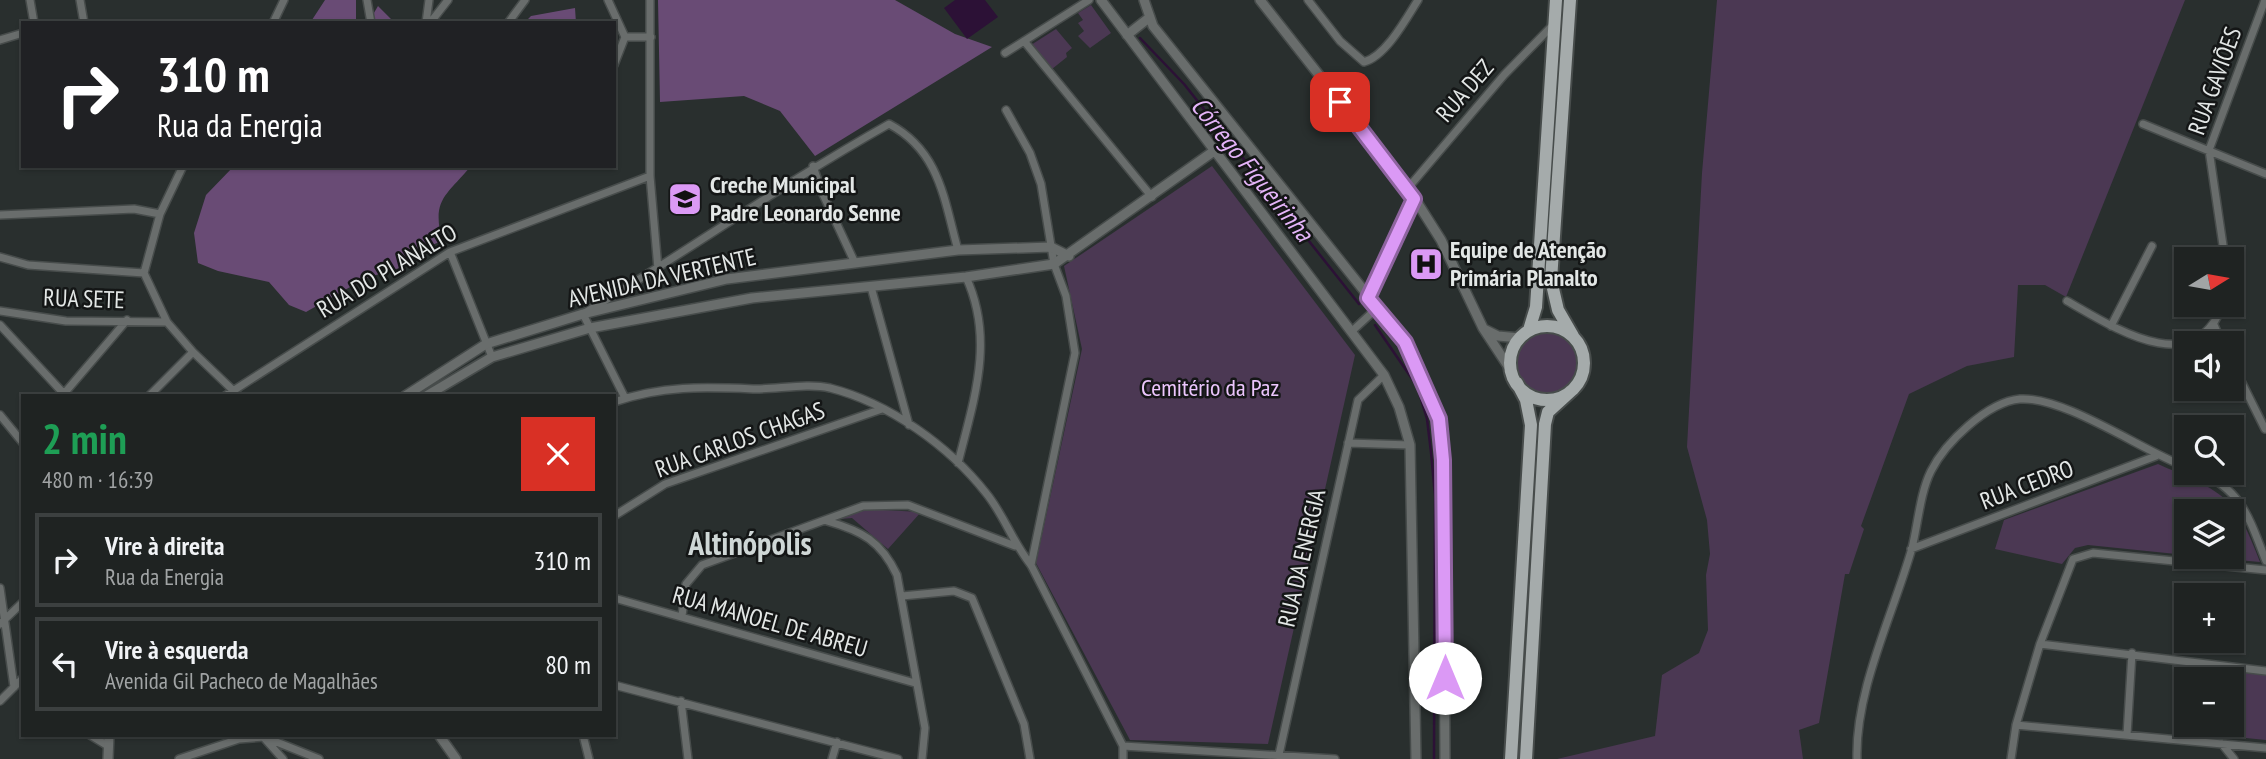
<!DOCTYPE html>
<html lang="pt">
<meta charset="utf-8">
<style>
body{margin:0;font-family:"PT Sans Narrow",sans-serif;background:#272b2a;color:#f1f3f6;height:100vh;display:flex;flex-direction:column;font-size:26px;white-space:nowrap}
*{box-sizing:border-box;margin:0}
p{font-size:23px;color:#a1a4a5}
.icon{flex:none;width:38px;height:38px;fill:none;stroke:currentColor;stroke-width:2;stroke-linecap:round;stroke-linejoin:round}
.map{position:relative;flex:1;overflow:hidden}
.drawer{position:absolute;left:21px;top:394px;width:595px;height:343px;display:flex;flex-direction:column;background:#1f2322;border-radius:0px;box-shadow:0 2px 5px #0004,0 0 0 2px #3c4040}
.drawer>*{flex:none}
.hud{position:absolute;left:21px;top:21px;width:595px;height:147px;border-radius:0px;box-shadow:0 2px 5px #0004,0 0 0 2px #3c4040;background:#202124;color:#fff;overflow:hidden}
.needle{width:46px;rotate:79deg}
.fabs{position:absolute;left:2174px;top:247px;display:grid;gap:14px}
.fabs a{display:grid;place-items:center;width:70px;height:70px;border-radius:0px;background:#1f2322;box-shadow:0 2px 5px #0004,0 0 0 2px #3c4040;font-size:35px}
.pin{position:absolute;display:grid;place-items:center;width:60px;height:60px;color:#fff;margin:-30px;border-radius:14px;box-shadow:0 4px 10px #0006}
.me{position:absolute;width:77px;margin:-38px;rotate:0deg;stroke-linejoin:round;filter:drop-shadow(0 0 5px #0008)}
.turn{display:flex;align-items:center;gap:24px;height:147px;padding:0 21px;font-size:32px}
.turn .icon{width:91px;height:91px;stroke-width:2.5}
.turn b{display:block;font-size:49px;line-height:60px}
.round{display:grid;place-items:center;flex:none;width:74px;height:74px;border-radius:0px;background:#272b2a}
.head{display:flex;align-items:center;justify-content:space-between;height:119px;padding:0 21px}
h1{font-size:42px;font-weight:600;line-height:52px;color:#1e9e55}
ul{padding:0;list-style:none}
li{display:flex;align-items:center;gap:21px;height:94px;margin:0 14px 10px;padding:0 7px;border:4px solid #3c4040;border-radius:0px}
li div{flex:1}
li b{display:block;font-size:26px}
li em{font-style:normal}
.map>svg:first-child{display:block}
.green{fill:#4b3853}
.forest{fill:#694b75}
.water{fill:#2c1136}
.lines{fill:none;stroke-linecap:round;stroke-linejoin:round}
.stream{stroke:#2c1136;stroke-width:2.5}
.minor-casing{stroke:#474c4b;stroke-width:10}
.tertiary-casing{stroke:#474c4b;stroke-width:12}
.primary-casing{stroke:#474c4b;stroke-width:16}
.minor{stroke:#696d6c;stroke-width:7}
.tertiary{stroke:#696d6c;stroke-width:9}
.primary{stroke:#a5abab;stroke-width:12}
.route-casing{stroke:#8e639f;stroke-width:18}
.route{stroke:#db99f5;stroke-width:12}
.labels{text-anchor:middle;stroke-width:5;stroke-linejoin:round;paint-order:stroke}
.street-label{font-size:24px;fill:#e3e7e6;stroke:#141616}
.poi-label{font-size:24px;font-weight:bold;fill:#e3e7e6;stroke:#141616;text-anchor:start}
.park-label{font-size:24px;fill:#ecc6fd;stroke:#141616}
.water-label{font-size:26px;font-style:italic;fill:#e4b4f8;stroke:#141616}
.district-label{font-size:32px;font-weight:bold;fill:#cfd7d6;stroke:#141616}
</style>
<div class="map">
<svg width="2266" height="759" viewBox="0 0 2266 759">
<rect width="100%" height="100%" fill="#292f2e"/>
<path class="green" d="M1717,0H2185L2066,297L2045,285H2018L2014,357L1967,366L1909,394L1861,526L1864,529L1849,574H1845L1819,723L1799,730L1803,759H1557L1655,736L1662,675L1699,653L1708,630L1706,575L1710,554L1707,520L1687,447L1702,173Z
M1091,5L1111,33L1090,48L1078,36L1084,31L1078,23L1083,20L1078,13Z
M1056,29L1072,48L1066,53L1067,57L1052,69L1031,45Z
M1212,166L1355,355L1268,744L1130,740L1036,563L1082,349L1064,266Z
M1515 362a32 32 0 1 1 64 0a32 32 0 1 1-64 0Z
M2158,464C2186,477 2224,488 2240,517C2248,531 2254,547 2260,562L2205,557L2231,556V511H2186V555L2088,545L2075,548L2062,564L1995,549L2004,520Z
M864,509L921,512L888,549L852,518L840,519Z
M2228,670L2266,675V740L2226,736V725L2231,724V679H2228Z"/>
<path class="forest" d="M325,0H356V23H310Z
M658,0H895L955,34L992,47L815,156L780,111L744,96L660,102Z
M378,6L391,19L392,23H368Z
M575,8L576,23H524L531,16Z
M234,166H471C445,197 432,199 442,241L417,251L403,267L366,278L306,312L289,305L269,282L218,271L198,263L194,233L206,195Z"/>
<path class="water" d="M955,0H985L998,17L967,39L944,8Z"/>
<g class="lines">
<path class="stream" d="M1140,38L1184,84L1359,304
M1375,325L1417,386L1427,419L1431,452L1435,496L1434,759"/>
<g class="minor-casing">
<path id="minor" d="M30,0L34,23
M80,0L84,23
M367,0L371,23
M608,0L625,37L614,65
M650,0V176L658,269
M1308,0L1340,41L1364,62C1386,56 1406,19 1418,0
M273,23L284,0
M426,23L429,0
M430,23L448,0
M508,23L525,0
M625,37H651
M0,40L23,33
M1024,41L1152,197
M1005,53L1089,0
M1006,110L1030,153L1041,184L1054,264L1066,296L1075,353L1031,565
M2143,124L2266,174
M183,166L160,214L144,273L167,322L193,352L239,396
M813,166L821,190L855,263
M1408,188L1504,75L1554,24
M0,215L134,209L160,214
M450,252L492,357
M0,257L28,265L144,273
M2225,259L2209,150L2265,0
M871,287L909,425
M1368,298L1414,199
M2067,301C2113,327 2195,382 2223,304
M0,311L66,321L167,322
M0,325L65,395
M2214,325L2222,343
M2111,326L2152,246
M1351,332L1377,308
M2231,361L2265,429
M62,396L127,320
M149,396L193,352
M225,396L450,252L650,176
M625,398L583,314C686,252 784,183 889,124C940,151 944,200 958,250
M614,402C663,385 705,387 756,389C779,389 808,383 830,388C889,403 949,446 986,493C1004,515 1013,543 1031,565L1123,746V759
M0,415L23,443
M1348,443L1410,445
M958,463C974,399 995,340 966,277
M2199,472C2243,490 2250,521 2266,561
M614,516L665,484L882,409
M827,521C862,531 881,541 897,575L925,728L922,759
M1911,549L2156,456
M0,588L14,687
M902,596L954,591L972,598L1024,724L1030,759
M614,598L915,683
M682,616L686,584L702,565L863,506L908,505L1015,546
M0,624L23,602
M2040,644L2266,671
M614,685L898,759
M0,701L23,678
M681,701L688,759
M2016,725L2266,748
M90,735L108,746
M583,735L589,759
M2127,735L2132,653
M265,739L283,759
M2222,744L2234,759
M1123,746L1335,759
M179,759L239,739L264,737L319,759
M832,759L837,742
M1278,759L1358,400L1384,375
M1857,759C1855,690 1893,615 1912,548C1918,524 1920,493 1931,471C1945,443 1987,402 2020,399C2064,396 2141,450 2186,467
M2011,759L2016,725L2040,644L2073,559L2093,553L2266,570"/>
</g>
<g class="tertiary-casing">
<path id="tertiary" d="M1101,0L1384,375L1399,407L1410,445L1416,759
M1144,0L1153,26L1405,342C1426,383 1438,414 1443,460L1445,759
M1260,0L1408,188L1441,240L1483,328L1512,372
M1127,35L1150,17
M1484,329L1498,336L1520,338
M405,396L486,344L583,314L727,279L958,250L1051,247L1069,256
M426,396L492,357L590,328L752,298L966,277L1054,264L1214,151
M439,735L456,759
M108,759L109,735"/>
</g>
<g class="primary-casing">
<path id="primary" d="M1570,0L1551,280L1558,310L1573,336
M1510 363a37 37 0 1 1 74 0a37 37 0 1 1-74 0Z
M1529,330L1536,307L1556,0
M1511,759L1531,425L1526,400L1517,383
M1526,759L1545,424L1548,412L1571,391"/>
</g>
<use href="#minor" class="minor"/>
<use href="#tertiary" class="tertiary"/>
<use href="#primary" class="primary"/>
</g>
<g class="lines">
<g class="route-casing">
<path id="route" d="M1340,102L1414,199L1368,298L1405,342L1439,419L1443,460L1445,678"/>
</g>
<use href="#route" class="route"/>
</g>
<defs>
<g id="school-square" transform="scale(1.75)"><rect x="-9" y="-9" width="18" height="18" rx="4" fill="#db99f5" stroke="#141616"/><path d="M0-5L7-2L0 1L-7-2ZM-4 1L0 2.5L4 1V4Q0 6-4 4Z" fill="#111"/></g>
<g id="hospital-square" transform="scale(1.75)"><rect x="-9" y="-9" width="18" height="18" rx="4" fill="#db99f5" stroke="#141616"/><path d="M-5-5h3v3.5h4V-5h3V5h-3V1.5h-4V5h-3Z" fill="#111"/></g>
</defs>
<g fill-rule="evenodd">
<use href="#school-square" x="685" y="199"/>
<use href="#hospital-square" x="1426" y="264"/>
</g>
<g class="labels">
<g class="street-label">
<text transform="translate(2215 81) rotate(-70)" y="8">RUA GAVIÕES</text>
<text transform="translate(1465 91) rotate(-49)" y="8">RUA DEZ</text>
<text transform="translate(387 271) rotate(-31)" y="8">RUA DO PLANALTO</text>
<text transform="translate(662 278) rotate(-13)" y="8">AVENIDA DA VERTENTE</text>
<text transform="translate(84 299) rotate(2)" y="8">RUA SETE</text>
<text transform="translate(740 440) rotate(-20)" y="8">RUA CARLOS CHAGAS</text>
<text transform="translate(2027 485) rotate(-21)" y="8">RUA CEDRO</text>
<text transform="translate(1302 558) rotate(-77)" y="8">RUA DA ENERGIA</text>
<text transform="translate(770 622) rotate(16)" y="8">RUA MANOEL DE ABREU</text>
</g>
<g class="poi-label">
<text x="710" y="193">Creche Municipal<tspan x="710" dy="28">Padre Leonardo Senne</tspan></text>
<text x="1450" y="258">Equipe de Atenção<tspan x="1450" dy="28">Primária Planalto</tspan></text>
</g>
<g class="park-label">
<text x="1210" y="396">Cemitério da Paz</text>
</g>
<g class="water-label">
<text transform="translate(1252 169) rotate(51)" y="9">Córrego Figueirinha</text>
</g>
<g class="district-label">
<text x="750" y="555">Altinópolis</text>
</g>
</g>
</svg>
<div class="fabs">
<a><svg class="needle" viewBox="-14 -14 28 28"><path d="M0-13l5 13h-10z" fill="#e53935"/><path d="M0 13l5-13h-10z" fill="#a1a4a5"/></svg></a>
<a><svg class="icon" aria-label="sound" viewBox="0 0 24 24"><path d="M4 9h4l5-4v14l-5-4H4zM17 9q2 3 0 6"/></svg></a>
<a><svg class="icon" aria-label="search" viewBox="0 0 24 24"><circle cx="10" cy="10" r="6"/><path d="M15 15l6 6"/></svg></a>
<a><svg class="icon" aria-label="layers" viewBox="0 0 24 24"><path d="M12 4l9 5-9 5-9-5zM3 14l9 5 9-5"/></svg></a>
<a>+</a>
<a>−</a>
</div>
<div class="pin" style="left:1340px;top:102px;background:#d93025"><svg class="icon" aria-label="arrive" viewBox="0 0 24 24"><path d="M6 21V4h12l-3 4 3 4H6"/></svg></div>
<svg class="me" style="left:1445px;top:678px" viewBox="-20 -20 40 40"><circle r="19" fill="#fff"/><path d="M0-13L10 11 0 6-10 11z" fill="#db99f5"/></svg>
<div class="hud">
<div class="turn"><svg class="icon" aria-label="right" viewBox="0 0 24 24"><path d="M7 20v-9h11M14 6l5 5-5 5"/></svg><div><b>310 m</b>Rua da Energia</div></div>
</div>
<section class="drawer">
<div class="head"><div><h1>2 min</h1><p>480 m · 16:39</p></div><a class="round" style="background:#d93025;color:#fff"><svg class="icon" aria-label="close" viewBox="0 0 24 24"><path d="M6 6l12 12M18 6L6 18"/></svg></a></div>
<ul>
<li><svg class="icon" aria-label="right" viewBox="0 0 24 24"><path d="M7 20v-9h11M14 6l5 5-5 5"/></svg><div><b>Vire à direita</b><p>Rua da Energia</p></div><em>310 m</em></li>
<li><svg class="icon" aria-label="left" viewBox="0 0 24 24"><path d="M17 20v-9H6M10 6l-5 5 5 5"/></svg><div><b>Vire à esquerda</b><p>Avenida Gil Pacheco de Magalhães</p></div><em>80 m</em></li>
</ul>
</section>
</div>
